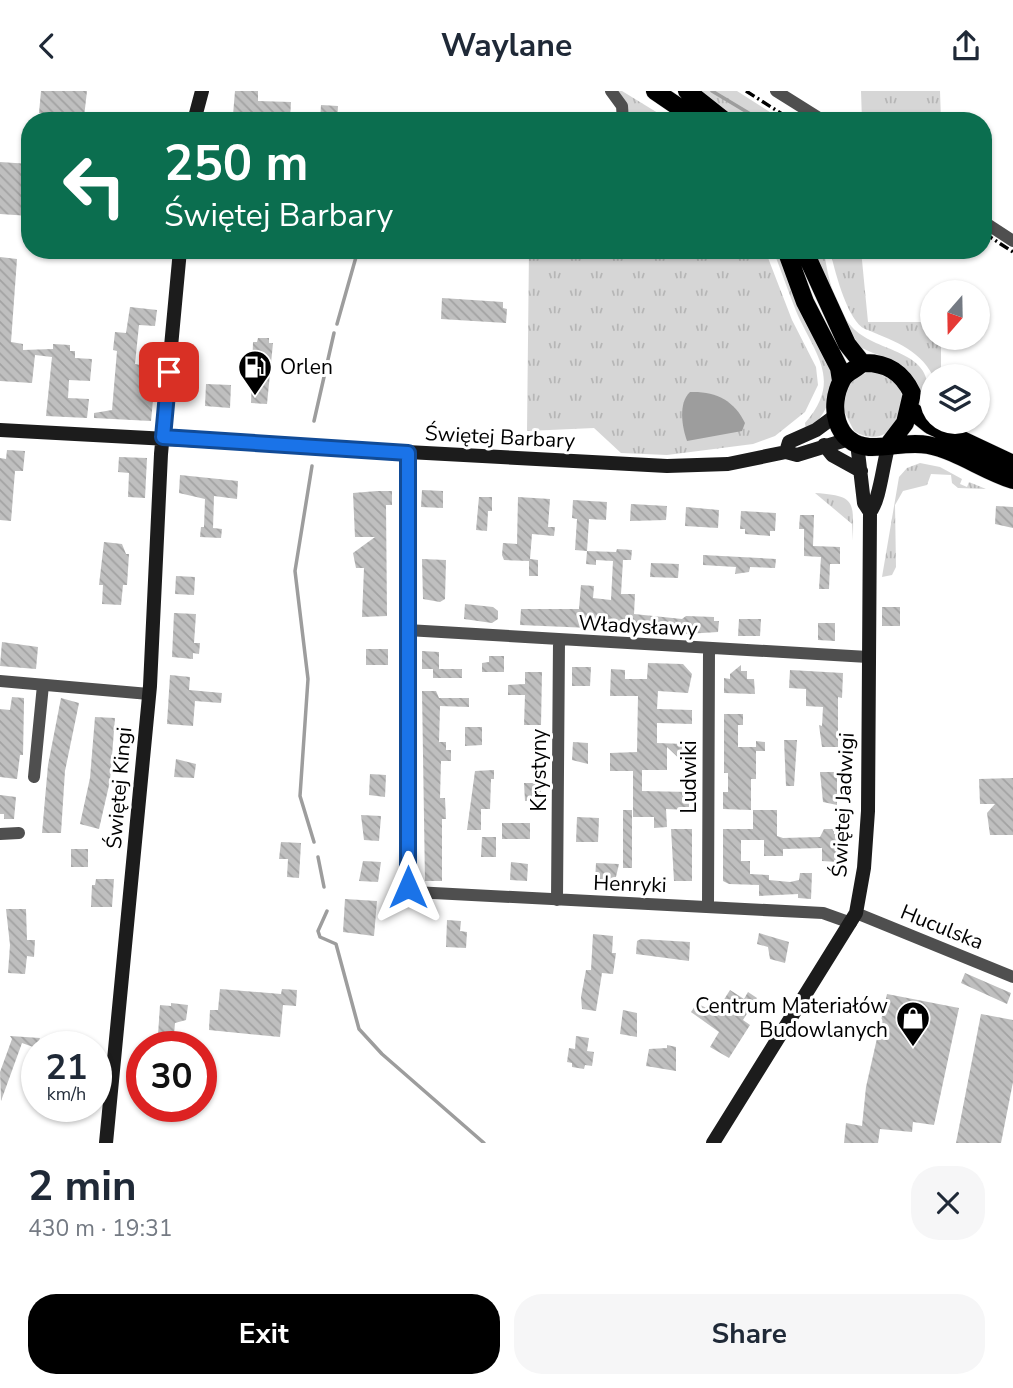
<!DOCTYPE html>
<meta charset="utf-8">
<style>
body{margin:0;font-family:"Nunito Sans",sans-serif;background:#f6f6f7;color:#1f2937;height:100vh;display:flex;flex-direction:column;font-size:26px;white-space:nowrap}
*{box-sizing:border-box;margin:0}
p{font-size:23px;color:#747a83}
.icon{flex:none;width:38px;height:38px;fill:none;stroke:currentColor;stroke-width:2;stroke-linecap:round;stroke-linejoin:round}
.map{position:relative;height:1052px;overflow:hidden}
.details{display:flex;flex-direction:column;background:#fff;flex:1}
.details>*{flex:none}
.hud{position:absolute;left:21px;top:21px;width:971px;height:147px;border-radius:28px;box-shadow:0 2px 5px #0004;background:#0b6e4f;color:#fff;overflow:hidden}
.needle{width:46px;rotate:200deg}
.controls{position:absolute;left:920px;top:189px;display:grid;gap:14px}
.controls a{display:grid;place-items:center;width:70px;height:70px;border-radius:50%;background:#fff;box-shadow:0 2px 5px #0004;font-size:35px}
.speed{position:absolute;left:21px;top:940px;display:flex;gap:14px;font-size:35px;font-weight:700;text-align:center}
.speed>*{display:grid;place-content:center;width:91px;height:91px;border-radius:50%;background:#fff;box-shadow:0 2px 5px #0004;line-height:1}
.speed small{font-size:18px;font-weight:400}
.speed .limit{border:10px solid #d22;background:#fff;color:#111}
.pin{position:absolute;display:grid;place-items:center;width:60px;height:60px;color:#fff;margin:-30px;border-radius:14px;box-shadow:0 4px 10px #0006}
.me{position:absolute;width:77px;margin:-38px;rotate:0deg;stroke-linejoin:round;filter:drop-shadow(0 0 5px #0008)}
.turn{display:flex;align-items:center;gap:24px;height:147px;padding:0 28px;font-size:32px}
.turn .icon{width:91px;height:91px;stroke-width:2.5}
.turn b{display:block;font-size:49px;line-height:60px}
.round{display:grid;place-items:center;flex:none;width:74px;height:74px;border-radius:28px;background:#f6f6f7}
.headline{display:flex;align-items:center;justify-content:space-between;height:119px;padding:0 28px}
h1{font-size:42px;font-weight:700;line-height:52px}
.cta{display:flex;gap:14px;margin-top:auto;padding:14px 28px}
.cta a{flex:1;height:80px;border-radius:28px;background:#000;color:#fff;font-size:28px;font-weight:700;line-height:80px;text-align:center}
.cta a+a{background:#f6f6f7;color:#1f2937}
header{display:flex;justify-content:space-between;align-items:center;height:91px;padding:0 28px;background:#fff;font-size:32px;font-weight:700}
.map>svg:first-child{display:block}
.grass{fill:url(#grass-tufts)}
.water{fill:#9d9d9d}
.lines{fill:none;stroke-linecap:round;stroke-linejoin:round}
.stream{stroke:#9d9d9d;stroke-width:3.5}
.building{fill:url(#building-back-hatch)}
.primary-casing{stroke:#dbdbdb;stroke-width:19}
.street{stroke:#4f4f4f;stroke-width:12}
.secondary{stroke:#1c1c1c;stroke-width:14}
.primary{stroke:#000;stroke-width:18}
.rail{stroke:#000;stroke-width:3.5;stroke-dasharray:10 3.5 2 3.5;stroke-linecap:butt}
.route-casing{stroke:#114b97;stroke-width:18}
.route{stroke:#1a73e8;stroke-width:12}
.labels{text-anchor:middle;stroke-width:6;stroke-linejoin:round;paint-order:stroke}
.poi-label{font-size:21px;fill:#000;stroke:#fff;text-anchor:start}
.street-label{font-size:21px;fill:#000;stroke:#fff}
</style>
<header><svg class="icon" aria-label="back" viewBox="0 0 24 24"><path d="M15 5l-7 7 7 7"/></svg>Waylane<svg class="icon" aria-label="share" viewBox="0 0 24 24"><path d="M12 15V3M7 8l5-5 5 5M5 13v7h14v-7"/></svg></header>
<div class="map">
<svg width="1013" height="1052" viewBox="0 0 1013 1052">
<defs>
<pattern id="grass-tufts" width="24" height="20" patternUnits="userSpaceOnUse" patternTransform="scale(1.75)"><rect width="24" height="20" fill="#d6d6d6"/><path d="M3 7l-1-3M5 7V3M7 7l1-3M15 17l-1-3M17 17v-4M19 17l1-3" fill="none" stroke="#b6b6b6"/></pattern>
<pattern id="building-back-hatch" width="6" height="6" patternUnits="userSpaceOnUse" patternTransform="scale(1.75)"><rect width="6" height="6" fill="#bfbfbf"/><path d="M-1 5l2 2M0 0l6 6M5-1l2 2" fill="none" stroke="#a2a2a2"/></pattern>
</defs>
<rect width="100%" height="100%" fill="#fff"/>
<path class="grass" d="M617,0H622L671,30H628Z
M698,0H737L784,30H734Z
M861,0H940L941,30H862Z
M529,159H765L792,229L816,276L818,294L805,321L775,345L753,353L667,364L621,362L594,337L527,340Z
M773,159H779L830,275C835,301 828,325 806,340L805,332C843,289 815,264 796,220C788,200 781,179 773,159Z
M811,159H824C827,184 835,217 852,236C876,263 939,258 926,310L933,321V328C918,314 920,293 907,279C892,263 869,266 853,250Z
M830,159H861L868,231H933V247H941V285H933C919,257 889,248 865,238C847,230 834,177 830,159Z
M871,280C929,288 898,368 854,340L843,318L849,289Z
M920,372L940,376L962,388L960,393L967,396L969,391L986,398L958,397L952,392L951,384L931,383L927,394L903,400L895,414L896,476L892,484L882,486L899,386L907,377Z
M815,402C857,405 853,410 853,450L852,433Z"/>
<path class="water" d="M690,301C715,300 734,309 745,332L742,340L687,350C682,336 678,312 690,301Z"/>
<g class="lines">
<path class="stream" d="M712,0L762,30
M337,233L358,159
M314,330L334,242
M312,375L295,480L308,588L300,705L314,751
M318,766L324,796
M327,820L318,840L320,846L336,853L359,938L382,963L484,1052"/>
</g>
<path class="building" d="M41,0H87L84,26L39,22Z
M235,0H258V10L291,11L290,28L233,24Z
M321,14L338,15L337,30H320Z
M0,71L30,73V125L0,123Z
M0,166L17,168L11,251L23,253V259L53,258V253L70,254V260H75V267L92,268L90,290L69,289L68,307L89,308L87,327L46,325L52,266L35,264L32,292L0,290Z
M442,207L503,211V217L507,218L506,232L441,228Z
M130,216L157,219L155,235L139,234L135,273L156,277L151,330L94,327V322L112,319L117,260L113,259L115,241L126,242Z
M258,247H269V252H273L267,313L251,312L253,251H257Z
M206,293L231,294L230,317L205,315Z
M7,359L25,360L23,380H15L11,430L0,429V367L6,368Z
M119,366L147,367L145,407L128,406L129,382L118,381Z
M180,384L238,390L237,408L214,405L213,437L222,438L221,447L200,446L201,436H204L205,408L179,402Z
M422,399L443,400V417L421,416Z
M377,400H392V414H386L387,525L362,526L364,477H356L353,462L375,446H355L353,402Z
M479,406H492V420H488L487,440L476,439Z
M518,406L550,408L548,436H555L554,445L532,443L530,468L538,469V485H529V470L504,469L502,464L503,452L517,453Z
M573,409L607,411L606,429L589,428L587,460L575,459L577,428L572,427Z
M631,413L667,415L666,429L630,430Z
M996,415L1013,416V437L995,433Z
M686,416L719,419L718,437L685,435Z
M741,420L776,422L775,440H770V445L745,443V438H740Z
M800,424H814L813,455L840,456V473H830L829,498H819L821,466L804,465V438H799Z
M104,451L122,453L126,463H129L127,494H123L121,514L102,513L103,494H99Z
M617,458L632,459L631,469H623L621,503H635L634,523L682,528L686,525L714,526V530H719L718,541L686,543V538L664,536V541L631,539L632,534L613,533V537L590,534V537L520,534L521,518H579L581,494L594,495L593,507L611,509L613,470L596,469V474L586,473L587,460L616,461Z
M703,464L776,468L775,477L750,476L749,481L735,483L736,476L703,474Z
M422,468L446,469L445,508L440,511L423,508Z
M651,472L679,473L678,487L650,486Z
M176,485L195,486L194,504L175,503Z
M465,513L493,516L498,520V528L492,532L464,528Z
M882,516H900V535H882Z
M174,522L196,523L194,552H200L199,563L193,562V568L172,566Z
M739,528H761L760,545H738Z
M818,532H835V550L818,549Z
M2,551L38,556L36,578L0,575Z
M366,558H388V574H366Z
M422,560L439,561V578H422Z
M489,565H504V581H482V572L489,571Z
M648,572L683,573L692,583L688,602L658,600L657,618L692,619V633L657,632V652L685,653L697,666V673L688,676L667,656V679H642V700L689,701V719L666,718L667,736L654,737V726H633V680H610V662L637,661L638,605H610L611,578L625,579V588H647Z
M741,574V580H747V588H754L755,603L724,602V587L730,588V583Z
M572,576H591L590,595H572Z
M433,578H462V587H433Z
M790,579L843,582L842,607L838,606V656H822L819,634L822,635L823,616L806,615V598L789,597Z
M525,581H542L541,634H524L525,604H508V594L525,593Z
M170,584L190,586L189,599L222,602L221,612L195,610L193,635L167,633Z
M422,600H436L439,607H469V616L440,615L439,651H446V659H451V670H441L440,707H445L446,728H442V790H425Z
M12,606L24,607V612L23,664H20L17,688L0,686V618L10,619Z
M61,607L79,612L65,680L61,742H42L48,674Z
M724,623H743V634H738V656H756V650L765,651V660H756V688H751V719L723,718V701H728V682H724Z
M95,626L115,627L110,690L99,738L80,733L90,687Z
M465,636H482V654L465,655Z
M784,649H797L794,695H786Z
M573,651L588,652V673L572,669Z
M176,668L196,673L194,687L174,686Z
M494,679V688H491L490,718H481V739H467L475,680Z
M820,681H837V714L823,711Z
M370,683L386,684L385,706L369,704Z
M1013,687V744H990L987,722L995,713H980L979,688Z
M524,692H541V709L525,710Z
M0,704L16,706L14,728H4V723H0Z
M623,719H632V777H623Z
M753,719H777V745L783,747L820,746L824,738H834V743H837V771L822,770V757L783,758V765H764V749H741V770H750V783L769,784V789L790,791L799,789L800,782H812L811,808L798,807V803L759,805V794L729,793L723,790V738H753Z
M361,724L381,725L379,750L364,749Z
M577,726L599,727L598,751H576Z
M502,732H530V748H502Z
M671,738H692V790H674Z
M482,746H496V766H481Z
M281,751L301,752L299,787L287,786L288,768H279Z
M71,758H88V776H71Z
M363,770L381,771L378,791L359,790Z
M511,771L528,773L527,790L510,789Z
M596,772L619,773L615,790H595Z
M96,788H114L112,816H91L92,794H95Z
M345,808L377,810L374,845L343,841Z
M6,818H26L27,849H35L34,866L27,865L25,883L8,882L10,854Z
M447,829L461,830L460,840L467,841L466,857L446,856Z
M759,842L789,851L785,872L770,868L768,856L757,853Z
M593,843L613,845L612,862H616L613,883L602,882L596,920L582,918L581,906L586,879H591Z
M641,848L690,851L689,870L636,863L637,850Z
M965,882L1011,902L1007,913L961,892Z
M220,898L281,903L282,898L297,899L296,915L283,914L280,946L209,939L210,919H218Z
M730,899L744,908L748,901L757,907L743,929L750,934L729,967L710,956L719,941L691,921L697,912L706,917L710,909L720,915Z
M887,903L959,917L934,1034L913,1031L912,1041L880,1038L878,1052H844L846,1032L862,1035L866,996Z
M171,912L188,914L186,929L175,932L173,956H154L155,944H158L160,914L171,915Z
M623,919L637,922V946L620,943Z
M981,923L1013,929V991L1001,1052H956Z
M10,945L40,947L36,957L22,952L1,1010L0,981L12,948Z
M576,945L589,947L587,960L594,961L592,975L585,974L584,978L572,976V972L567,971L569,957L575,958Z
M667,954L676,956V980L646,975L649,958L667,957Z"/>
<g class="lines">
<g class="primary-casing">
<path id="primary" d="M655,0L699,30
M687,0L725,30
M786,159L805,211L839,277L841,290
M804,159L847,253L862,272
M910,318L930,334L1013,373
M889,353L905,332L912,302C902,281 886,271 862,272C856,279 846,281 842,289C828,315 835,353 869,356C889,357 908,350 928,354C958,360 984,380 1013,389"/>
</g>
<path class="street" d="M611,0L622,15L623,30
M776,0L824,30
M984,131L1013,150
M408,362V796L414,801L823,822L851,832
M407,539L868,566
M0,590L149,603
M34,686L43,594
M0,743L19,742
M557,809L559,550
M708,815L709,558
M856,822L1013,886"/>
<path class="secondary" d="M194,30L202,0
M0,339L667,375L728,373L786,361L797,364L849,348
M824,354L832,364L861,380
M786,361L789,351L816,339L835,325
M870,421C880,410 883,371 889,353
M106,1052L150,595L161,363L180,159
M713,1052L856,822L864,777L868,720L870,421L864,412L857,352"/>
<use href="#primary" class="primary"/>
<path class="rail" d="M746,0L793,30
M984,142L1013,161"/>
</g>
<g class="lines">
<g class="route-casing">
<path id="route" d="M169,281L163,346L408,362V796"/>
</g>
<use href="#route" class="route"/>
</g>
<defs>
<g id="fuel-pin" transform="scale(1.75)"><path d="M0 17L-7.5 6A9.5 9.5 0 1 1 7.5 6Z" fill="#000" stroke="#fff"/><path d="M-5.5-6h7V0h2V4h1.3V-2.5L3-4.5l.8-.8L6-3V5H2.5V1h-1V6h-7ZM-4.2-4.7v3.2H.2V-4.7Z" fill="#fff"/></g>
<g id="shop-pin" transform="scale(1.75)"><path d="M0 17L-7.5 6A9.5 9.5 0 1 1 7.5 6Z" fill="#000" stroke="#fff"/><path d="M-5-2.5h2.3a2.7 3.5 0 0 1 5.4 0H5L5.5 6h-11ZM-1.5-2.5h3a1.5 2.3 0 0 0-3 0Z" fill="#fff"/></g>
</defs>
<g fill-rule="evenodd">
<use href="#fuel-pin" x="255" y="276"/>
<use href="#shop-pin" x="913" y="927"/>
</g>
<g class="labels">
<g class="poi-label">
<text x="280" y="283">Orlen</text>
<text x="888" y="922" text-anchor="end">Centrum Materiałów<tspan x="888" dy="24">Budowlanych</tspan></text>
</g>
<g class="street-label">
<text transform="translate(500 346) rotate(3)" y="7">Świętej Barbary</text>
<text transform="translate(638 535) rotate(3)" y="7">Władysławy</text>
<text transform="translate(539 679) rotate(-90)" y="7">Krystyny</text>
<text transform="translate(689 686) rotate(-90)" y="7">Ludwiki</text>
<text transform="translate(119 697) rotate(-85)" y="7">Świętej Kingi</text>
<text transform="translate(843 714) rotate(-87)" y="7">Świętej Jadwigi</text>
<text transform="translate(630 793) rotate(2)" y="7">Henryki</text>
<text transform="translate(942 836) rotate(22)" y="7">Huculska</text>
</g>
</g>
</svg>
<div class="controls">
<a><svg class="needle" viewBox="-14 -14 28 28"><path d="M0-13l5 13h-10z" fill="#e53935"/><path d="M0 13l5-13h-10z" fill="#747a83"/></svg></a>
<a><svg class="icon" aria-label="layers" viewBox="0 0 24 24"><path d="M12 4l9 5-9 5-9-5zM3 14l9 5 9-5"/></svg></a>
</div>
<div class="speed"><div>21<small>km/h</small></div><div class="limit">30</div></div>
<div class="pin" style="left:169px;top:281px;background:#d93025"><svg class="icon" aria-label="arrive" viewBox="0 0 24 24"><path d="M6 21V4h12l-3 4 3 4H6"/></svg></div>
<svg class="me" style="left:408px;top:796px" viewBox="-20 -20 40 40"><path d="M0-17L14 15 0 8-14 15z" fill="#1a73e8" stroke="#fff" stroke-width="4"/></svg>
<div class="hud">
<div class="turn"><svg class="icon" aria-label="left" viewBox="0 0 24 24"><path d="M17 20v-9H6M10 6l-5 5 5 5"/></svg><div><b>250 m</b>Świętej Barbary</div></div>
</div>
</div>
<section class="details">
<div class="headline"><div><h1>2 min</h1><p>430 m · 19:31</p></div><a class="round"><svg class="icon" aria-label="close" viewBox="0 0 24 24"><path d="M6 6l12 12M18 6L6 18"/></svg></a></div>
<div class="cta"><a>Exit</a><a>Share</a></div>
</section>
